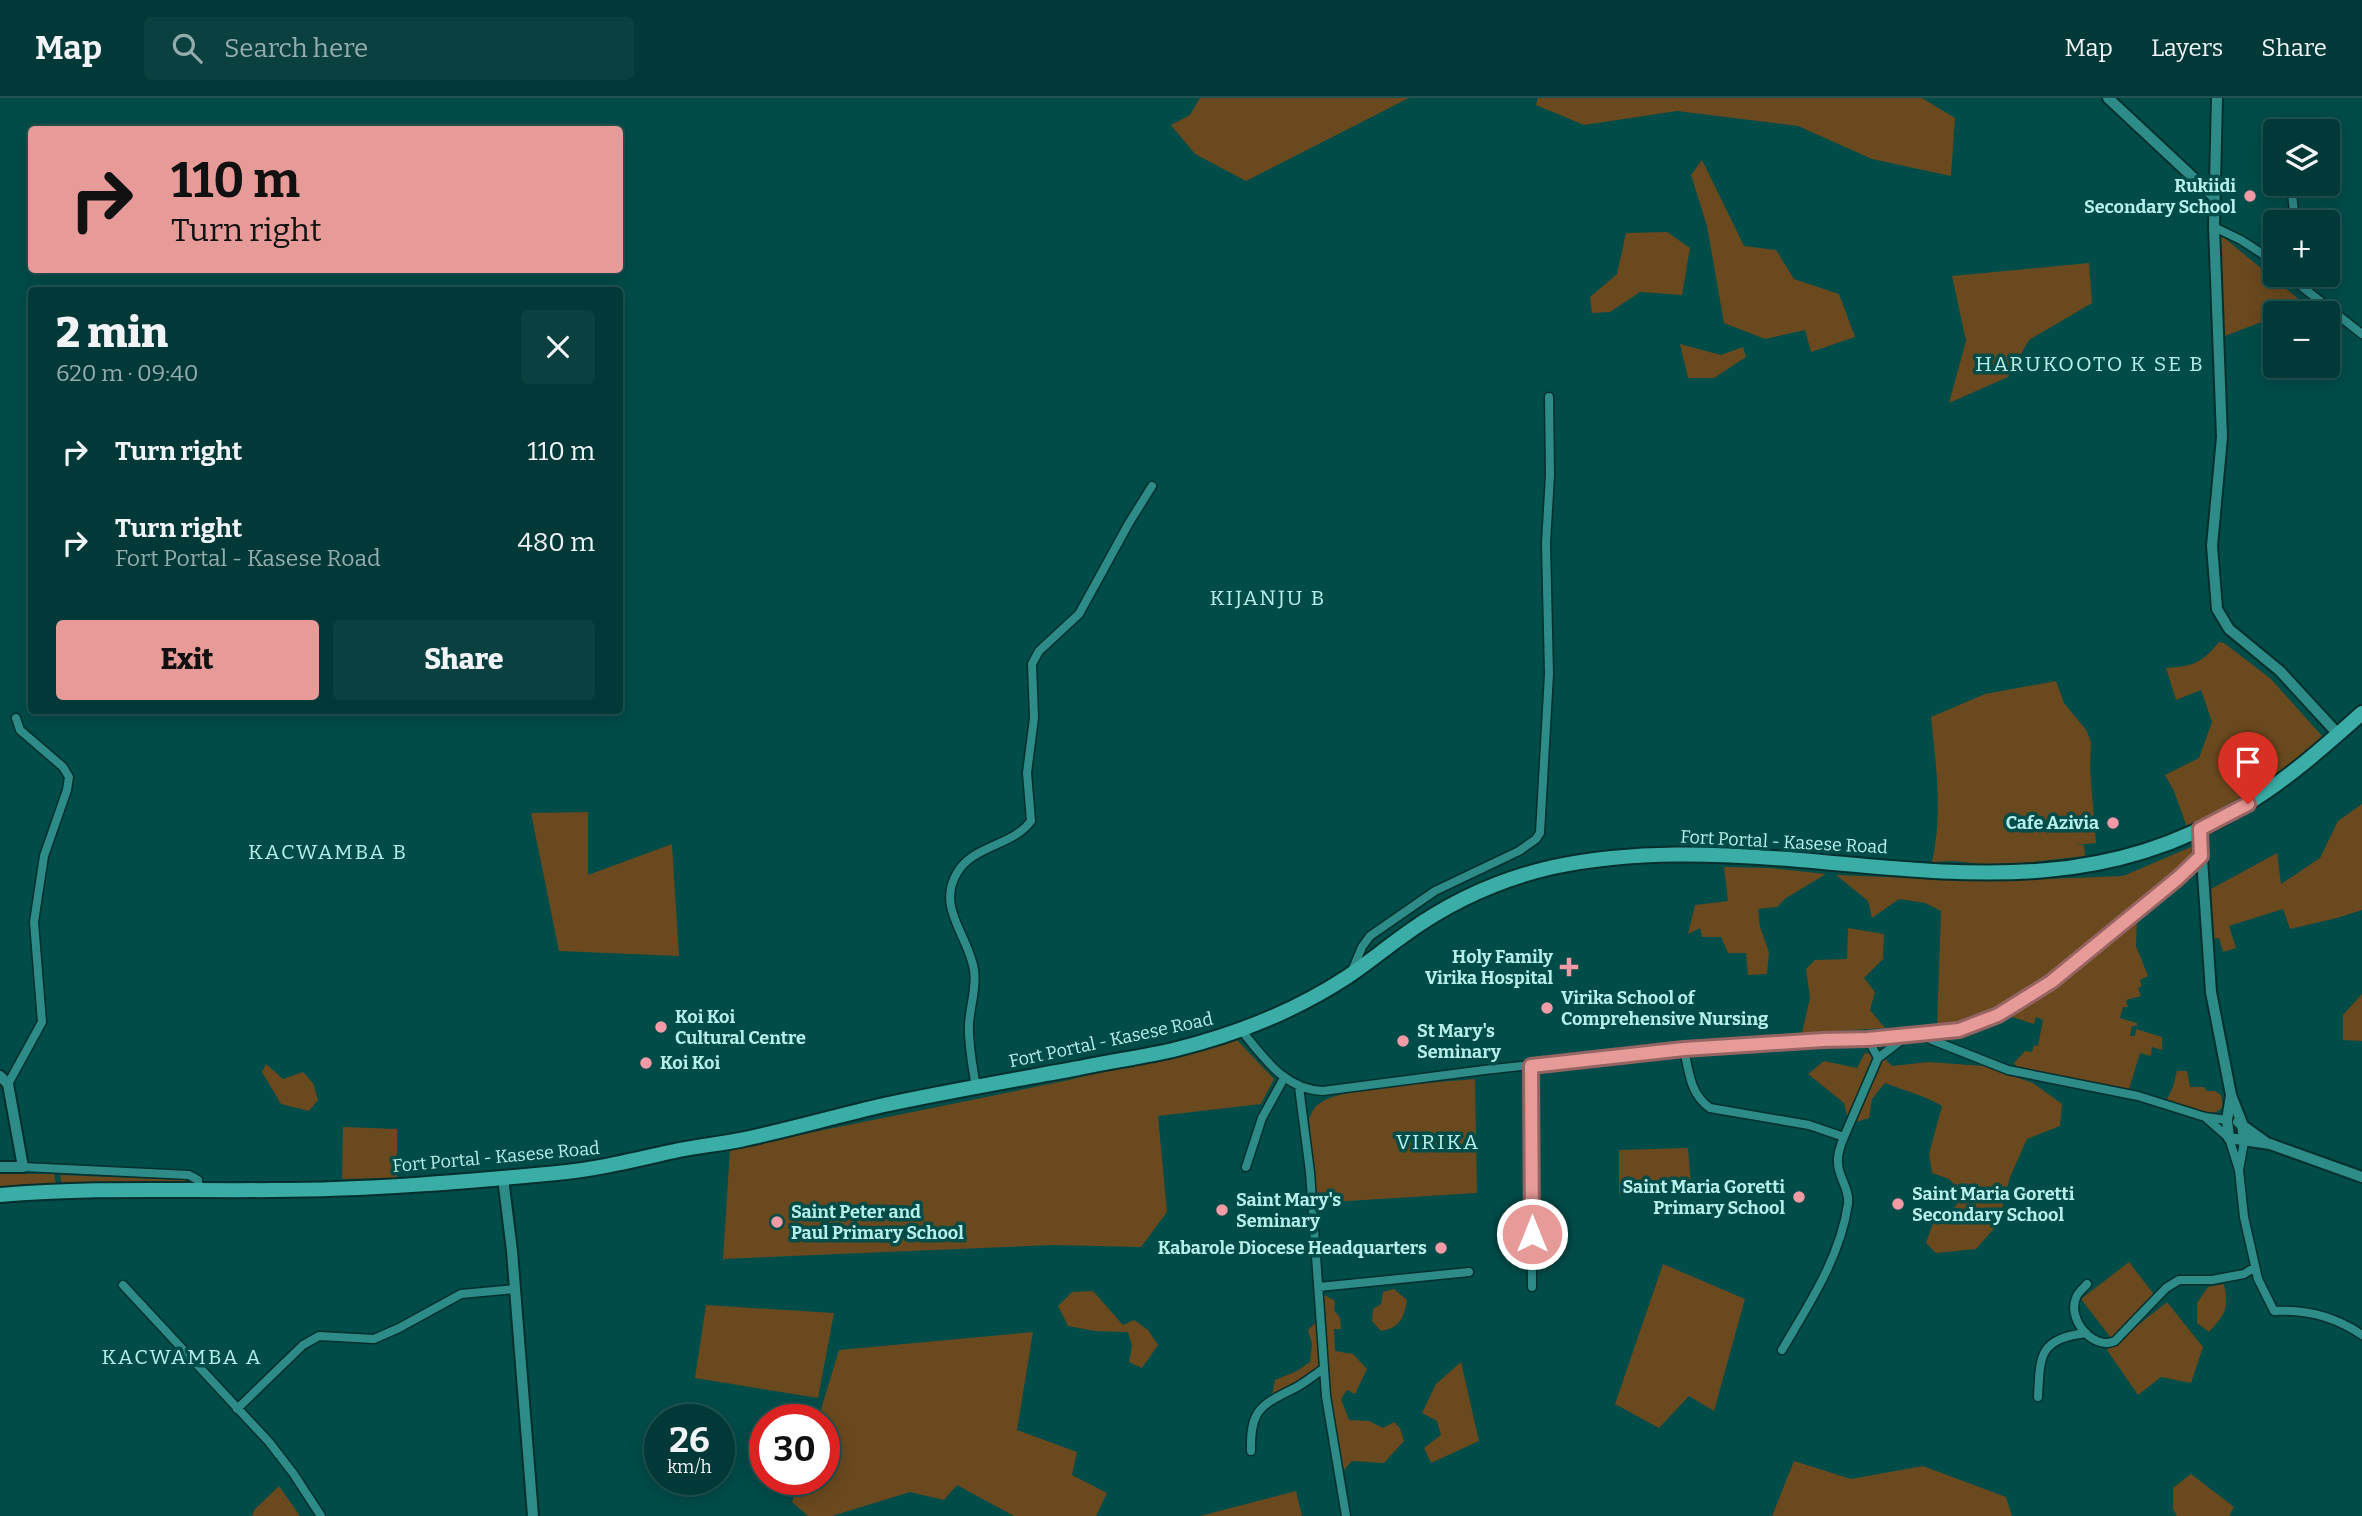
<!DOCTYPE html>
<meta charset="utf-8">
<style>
body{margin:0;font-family:Bitter,serif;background:#0a403f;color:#f1f3f6;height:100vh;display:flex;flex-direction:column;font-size:26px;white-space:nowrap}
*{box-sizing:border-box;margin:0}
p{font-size:23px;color:#95acad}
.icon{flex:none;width:38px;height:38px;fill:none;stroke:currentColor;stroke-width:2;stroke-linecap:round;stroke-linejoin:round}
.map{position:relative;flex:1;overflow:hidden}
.sheet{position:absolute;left:28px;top:189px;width:595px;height:427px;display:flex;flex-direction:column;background:#003937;border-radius:7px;box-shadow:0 4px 18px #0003,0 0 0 2px #225352}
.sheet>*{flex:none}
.top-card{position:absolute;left:28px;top:28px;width:595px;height:147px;border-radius:7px;box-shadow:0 4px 18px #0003,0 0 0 2px #225352;background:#e69b98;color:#111;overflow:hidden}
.buttons{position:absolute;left:2263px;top:21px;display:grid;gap:14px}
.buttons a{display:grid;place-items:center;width:77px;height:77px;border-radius:7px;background:#003937;box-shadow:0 4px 18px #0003,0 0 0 2px #225352;font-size:35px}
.speed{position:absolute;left:644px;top:1306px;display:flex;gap:14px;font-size:35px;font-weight:700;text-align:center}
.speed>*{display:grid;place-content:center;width:91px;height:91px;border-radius:50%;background:#003937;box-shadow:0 4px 18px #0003,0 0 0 2px #225352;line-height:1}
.speed small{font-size:18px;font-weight:400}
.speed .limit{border:10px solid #d22;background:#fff;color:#111}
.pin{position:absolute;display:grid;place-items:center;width:60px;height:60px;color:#fff;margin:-72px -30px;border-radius:50% 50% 50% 0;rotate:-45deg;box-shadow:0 0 7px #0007}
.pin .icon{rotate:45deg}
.me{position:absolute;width:77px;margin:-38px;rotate:0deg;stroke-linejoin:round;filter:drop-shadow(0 0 5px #0008)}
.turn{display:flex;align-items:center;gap:24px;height:147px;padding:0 28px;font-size:32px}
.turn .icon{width:91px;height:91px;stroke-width:2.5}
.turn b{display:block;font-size:49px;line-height:60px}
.round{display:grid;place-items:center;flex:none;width:74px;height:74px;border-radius:7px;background:#0a403f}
.summary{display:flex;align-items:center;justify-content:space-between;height:119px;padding:0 28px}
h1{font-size:42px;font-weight:800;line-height:52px}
.cta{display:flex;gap:14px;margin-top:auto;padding:14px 28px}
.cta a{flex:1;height:80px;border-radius:7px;background:#e69b98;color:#111;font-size:28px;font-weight:800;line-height:80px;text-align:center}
.cta a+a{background:#0a403f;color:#f1f3f6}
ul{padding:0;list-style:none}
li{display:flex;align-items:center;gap:21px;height:91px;padding:0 28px}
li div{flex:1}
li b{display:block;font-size:26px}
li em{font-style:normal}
header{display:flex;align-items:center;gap:42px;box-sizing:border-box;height:98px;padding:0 35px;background:#003937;border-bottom:2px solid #225352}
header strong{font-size:33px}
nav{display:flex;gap:38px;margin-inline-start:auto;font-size:24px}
.search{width:490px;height:63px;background:#0a403f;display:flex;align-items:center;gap:18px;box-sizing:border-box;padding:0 24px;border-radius:7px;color:#95acad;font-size:26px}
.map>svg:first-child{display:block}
.green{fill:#6b491e}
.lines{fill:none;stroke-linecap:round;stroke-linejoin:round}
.minor-casing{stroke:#052f2d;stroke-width:11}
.tertiary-casing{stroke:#052f2d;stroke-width:14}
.trunk-casing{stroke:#052f2d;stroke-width:18}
.minor{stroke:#2d8c88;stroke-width:8}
.tertiary{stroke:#2d8c88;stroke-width:10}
.trunk{stroke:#3aada7;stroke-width:14}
.route-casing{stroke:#966563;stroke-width:18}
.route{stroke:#e69b98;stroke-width:12}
.poi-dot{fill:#f39aa7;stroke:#004c49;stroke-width:2.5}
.labels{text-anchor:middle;stroke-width:7;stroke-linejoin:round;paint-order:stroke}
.poi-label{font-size:18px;font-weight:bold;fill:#b8eee9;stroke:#004c49;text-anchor:start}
.street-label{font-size:18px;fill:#b8eee9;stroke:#004c49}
.quarter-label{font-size:21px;letter-spacing:2px;fill:#b8eee9;stroke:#004c49}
</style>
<header>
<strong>Map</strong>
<div class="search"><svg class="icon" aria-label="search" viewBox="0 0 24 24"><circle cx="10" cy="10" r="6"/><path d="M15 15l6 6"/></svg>Search here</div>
<nav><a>Map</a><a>Layers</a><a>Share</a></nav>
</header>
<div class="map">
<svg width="2362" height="1418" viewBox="0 0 2362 1418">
<rect width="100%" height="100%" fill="#004c49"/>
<path class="green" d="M1200,0H1409L1246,83L1195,56L1171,27L1190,17Z
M1538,0H1922L1955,20L1951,78L1872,61L1798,28L1677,13L1584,27L1536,7Z
M1702,62L1744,148L1776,152L1794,181L1839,196L1855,239L1811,254L1805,232L1765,241L1724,225L1707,128L1691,77Z
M1667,134L1690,150L1682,197L1640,194L1610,214L1592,215L1590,199L1617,176L1626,135Z
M2222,138L2306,207L2285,215H2275V219L2222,239L2219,142Z
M2089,165L2092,205L2029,242L2008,279L1949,305L1966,243L1952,178Z
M1680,246L1721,257L1743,249L1746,259L1714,280H1688Z
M2219,544L2224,545L2270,580L2323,639L2253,699L2188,732L2174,693L2165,677L2199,660L2212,624L2201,592L2176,602L2166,570C2193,568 2201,566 2219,544Z
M2056,583L2064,605L2087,633L2091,645L2090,671L2096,745L2075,747H2084L2085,758L1997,768L1955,763L1932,764C1943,715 1936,668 1931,619L1985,596Z
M2362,706V812L2337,820L2290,831L2283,811L2229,828L2236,850L2223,854L2219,840L2212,841L2211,791L2277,755L2281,786L2320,760L2338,723Z
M588,714V777L672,746L679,858L559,853L531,715Z
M2191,749L2192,757L2079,855L2020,899L1943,929L1937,928L1941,813L1925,805L1899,801L1872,820L1868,803L1836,777L1990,783L2123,778Z
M1724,769L1770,770L1826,776L1786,800L1777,809L1758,811L1760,829L1769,854L1767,876L1748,877L1746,855H1728L1721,839H1702L1700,830L1688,836L1695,807L1728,803Z
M2137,821L2136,848L2148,878L2140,882L2142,888L2138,890L2141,898L2126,902L2128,909H2123L2120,920L2137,925V928H2132L2130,938H2135L2136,931L2162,939V952L2152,949L2151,958L2140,955L2129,991L2044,977L2016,968L2014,965L2025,953L2032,954L2034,947L2038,948L2043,922L2036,919L2034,926L2012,919L2011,914L2055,885Z
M1848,830L1884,836L1883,861L1864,880L1875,894L1870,912L1885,930L1802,935L1810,900L1806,871L1815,862L1847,861Z
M2362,896V943L2343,942V917Z
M1236,941L1274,981L1261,1006L1158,1018L1167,1114L1141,1149L1053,1147L723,1161L730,1051L1069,982Z
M1865,955L1882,958L1892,968L1928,964L1984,968L2033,985L2062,1006L2060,1028L2027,1041L2010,1079L1998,1126L1976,1151L1936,1155L1926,1145L1933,1125L1950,1115L1964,1097L1949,1081L1932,1075L1929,1056L1942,1008C1924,997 1905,993 1885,985L1872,1001L1869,1020L1849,1026L1844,1005L1808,976L1824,963L1857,970Z
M266,966L283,981L303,974L313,985L318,1002L309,1013L281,1006L262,974Z
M2177,973H2187L2190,989H2204L2207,993H2215L2221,997L2223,1008C2212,1025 2182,1008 2166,1003L2173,989Z
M1475,981L1477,1095L1315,1105L1309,1021C1312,1014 1314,1008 1322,1004C1344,989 1443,984 1475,981Z
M343,1029L397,1031V1080L342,1081Z
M1688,1050L1691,1088L1619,1096V1052Z
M0,1076H54L56,1088L0,1090Z
M60,1077L186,1082L187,1086L62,1087Z
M2129,1164L2159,1203L2111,1240L2081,1201Z
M1663,1166L1745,1201L1714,1313L1689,1298L1659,1330L1615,1306Z
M2224,1186C2229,1211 2226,1215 2209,1234L2197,1225V1205L2208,1189Z
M1394,1191L1407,1202C1404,1220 1400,1230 1381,1233L1372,1223L1373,1211L1381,1206L1383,1194Z
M1093,1193L1123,1227L1134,1222L1148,1232L1158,1247L1142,1270L1129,1264L1132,1248L1128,1234L1095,1233L1068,1228L1058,1208L1072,1194Z
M1321,1195L1335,1203L1334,1212L1340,1220L1341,1231H1334L1335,1253L1353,1256L1367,1271L1355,1296L1347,1292L1341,1301L1349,1322L1369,1323L1383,1330L1394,1324L1400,1330L1404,1343L1384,1365L1352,1363L1343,1373L1328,1296Z
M2167,1204L2203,1249L2191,1285L2161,1279L2138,1297L2107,1252Z
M706,1207L834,1215L818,1300L695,1280Z
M1317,1223L1320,1269L1289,1291L1272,1297L1275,1282L1297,1273L1310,1264L1312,1246L1308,1232Z
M1033,1234L1017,1332L1077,1354L1072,1377L1107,1395L1096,1418H1014L957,1387L944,1402L910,1394L832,1418H808L792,1404L800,1381H824V1321H818L839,1252Z
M1461,1264L1479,1343L1431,1365L1424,1350L1441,1337L1437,1323L1422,1315L1436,1286Z
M1794,1363L1851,1381L1923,1368L2006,1399L2012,1418H1772Z
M2191,1376L2234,1409L2229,1418H2177L2173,1411V1390Z
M279,1388L300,1418H252L254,1412Z
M1296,1393L1302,1418H1200Z"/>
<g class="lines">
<g class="minor-casing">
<path id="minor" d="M2291,86L2294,114L2293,124
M2214,129L2241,142L2275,164
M2287,177L2362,236
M1352,873L1362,849L1370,838L1435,793L1519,753L1536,741L1540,735L1549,576L1546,445L1550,377L1549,299
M1241,932C1264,960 1284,991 1323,993L1484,972L1684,951L1823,942L1868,941L1959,932L1998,917L2051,884L2201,758
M1922,936L1932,942L2008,972L2138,998L2205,1019L2227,1022
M1868,941L1878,960
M1684,951C1689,974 1690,996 1710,1010L1809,1027L1844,1039C1841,1046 1837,1056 1838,1065C1838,1079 1850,1091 1848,1106C1840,1160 1809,1206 1782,1252
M1531,968L1532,1189
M8,986L42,924L34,824L44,758L67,692L69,679L63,669L20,632L16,620
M1299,989L1310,1074L1326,1298L1346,1418
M976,990C973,969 968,947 969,926C970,908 977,889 974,872C969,838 936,810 957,775C973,747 1013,748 1031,723L1027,675L1034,620L1032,566L1039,553L1079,516L1129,425L1152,388
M2205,1019L2229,1040L2239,1072L2244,1119L2258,1181L2274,1213C2305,1211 2336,1219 2362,1237
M1844,1039L1878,960L1908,937
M23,1069L189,1077L198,1082L199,1092
M1246,1069L1262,1020L1284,980
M2239,1072L2244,1044
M2087,1186C2084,1190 2077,1195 2076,1200C2067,1221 2093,1253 2115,1243L2166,1190L2179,1182H2212L2244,1176L2255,1169
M123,1187L269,1344L293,1375L321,1418
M1319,1189L1469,1174
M2038,1299C2040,1257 2039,1241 2086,1235
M237,1311L303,1247L319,1238L374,1241L399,1230L461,1196L515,1191
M1251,1353C1250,1311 1261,1307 1295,1290C1305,1285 1314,1277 1323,1271"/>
</g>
<g class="tertiary-casing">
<path id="tertiary" d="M2108,0L2214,99
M2217,0L2214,129L2222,339L2212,448L2217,511L2229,531L2280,573L2338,636
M2200,731L2211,894L2231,997L2242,1025L2244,1044
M0,978L8,986L23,1069H0
M2231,997L2227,1022L2229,1040L2270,1046L2362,1079
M2238,1024L2267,1045
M503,1080L512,1153L533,1418"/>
</g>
<g class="trunk-casing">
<path id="trunk" d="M0,1097C91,1089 181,1093 273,1092C367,1092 463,1084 557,1075C599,1071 638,1061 679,1052C699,1048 719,1046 740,1042C788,1032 836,1018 884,1007C949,993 1014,982 1079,970C1112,963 1144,959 1177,951C1237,936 1295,913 1347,879C1368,865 1387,849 1407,835C1450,804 1501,781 1553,769C1634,752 1718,755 1800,762C1961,776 2099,797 2245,707C2288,681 2325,648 2362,615"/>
</g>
<use href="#minor" class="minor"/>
<use href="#tertiary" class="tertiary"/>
<use href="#trunk" class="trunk"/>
</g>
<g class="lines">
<g class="route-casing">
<path id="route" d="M1532,1136L1531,968L1684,951L1823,942L1868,941L1959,932L1998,917L2051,884L2178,780L2201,758L2200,731L2248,706"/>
</g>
<use href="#route" class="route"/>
</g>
<g class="poi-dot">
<circle cx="2250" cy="98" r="7"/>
<circle cx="2113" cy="725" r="7"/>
<path d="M1565.5 858.5h7v7h7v7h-7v7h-7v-7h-7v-7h7z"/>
<circle cx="1547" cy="910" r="7"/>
<circle cx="661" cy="929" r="7"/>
<circle cx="1403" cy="943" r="7"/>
<circle cx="646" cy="965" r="7"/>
<circle cx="1799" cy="1099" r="7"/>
<circle cx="1898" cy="1106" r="7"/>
<circle cx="1222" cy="1112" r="7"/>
<circle cx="777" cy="1124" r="7"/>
<circle cx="1441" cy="1150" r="7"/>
</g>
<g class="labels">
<g class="poi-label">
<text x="2236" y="94" text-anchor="end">Rukiidi<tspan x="2236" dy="21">Secondary School</tspan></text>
<text x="2099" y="731" text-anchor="end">Cafe Azivia</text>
<text x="1553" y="865" text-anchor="end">Holy Family<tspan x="1553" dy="21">Virika Hospital</tspan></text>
<text x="1561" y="906">Virika School of<tspan x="1561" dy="21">Comprehensive Nursing</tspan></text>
<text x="675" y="925">Koi Koi<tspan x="675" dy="21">Cultural Centre</tspan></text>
<text x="1417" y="939">St Mary's<tspan x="1417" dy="21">Seminary</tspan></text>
<text x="660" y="971">Koi Koi</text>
<text x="1785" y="1095" text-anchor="end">Saint Maria Goretti<tspan x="1785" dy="21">Primary School</tspan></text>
<text x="1912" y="1102">Saint Maria Goretti<tspan x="1912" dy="21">Secondary School</tspan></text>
<text x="1236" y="1108">Saint Mary's<tspan x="1236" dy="21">Seminary</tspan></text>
<text x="791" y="1120">Saint Peter and<tspan x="791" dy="21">Paul Primary School</tspan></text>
<text x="1427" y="1156" text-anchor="end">Kabarole Diocese Headquarters</text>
</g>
<g class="street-label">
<text transform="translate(1784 744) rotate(3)" y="6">Fort Portal - Kasese Road</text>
<text transform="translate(1111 942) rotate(-12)" y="6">Fort Portal - Kasese Road</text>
<text transform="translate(496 1059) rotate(-5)" y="6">Fort Portal - Kasese Road</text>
</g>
<g class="quarter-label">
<text x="2090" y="273">HARUKOOTO K SE B</text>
<text x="1268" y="507">KIJANJU B</text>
<text x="328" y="761">KACWAMBA B</text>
<text x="1438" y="1051">VIRIKA</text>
<text x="182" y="1266">KACWAMBA A</text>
</g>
</g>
</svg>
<div class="buttons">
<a><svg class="icon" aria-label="layers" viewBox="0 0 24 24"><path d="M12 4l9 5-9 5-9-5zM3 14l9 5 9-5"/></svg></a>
<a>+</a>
<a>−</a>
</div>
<div class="speed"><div>26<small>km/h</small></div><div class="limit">30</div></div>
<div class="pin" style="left:2248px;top:706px;background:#d93025"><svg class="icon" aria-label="arrive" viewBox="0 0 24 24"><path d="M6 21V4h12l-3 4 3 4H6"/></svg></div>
<svg class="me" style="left:1532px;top:1136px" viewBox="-20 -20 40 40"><circle r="17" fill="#e69b98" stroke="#fff" stroke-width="3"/><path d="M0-11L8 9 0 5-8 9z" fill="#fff"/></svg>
<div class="top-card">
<div class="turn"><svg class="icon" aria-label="right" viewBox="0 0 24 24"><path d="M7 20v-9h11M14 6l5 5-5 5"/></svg><div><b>110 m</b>Turn right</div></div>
</div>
<section class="sheet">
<div class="summary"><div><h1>2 min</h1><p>620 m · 09:40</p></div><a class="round"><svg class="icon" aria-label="close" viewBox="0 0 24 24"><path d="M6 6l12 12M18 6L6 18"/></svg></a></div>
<ul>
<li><svg class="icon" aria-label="right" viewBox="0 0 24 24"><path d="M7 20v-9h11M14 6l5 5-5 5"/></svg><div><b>Turn right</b></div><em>110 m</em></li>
<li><svg class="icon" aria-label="right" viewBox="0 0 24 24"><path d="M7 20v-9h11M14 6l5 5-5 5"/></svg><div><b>Turn right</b><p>Fort Portal - Kasese Road</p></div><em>480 m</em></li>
</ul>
<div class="cta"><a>Exit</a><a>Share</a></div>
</section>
</div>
